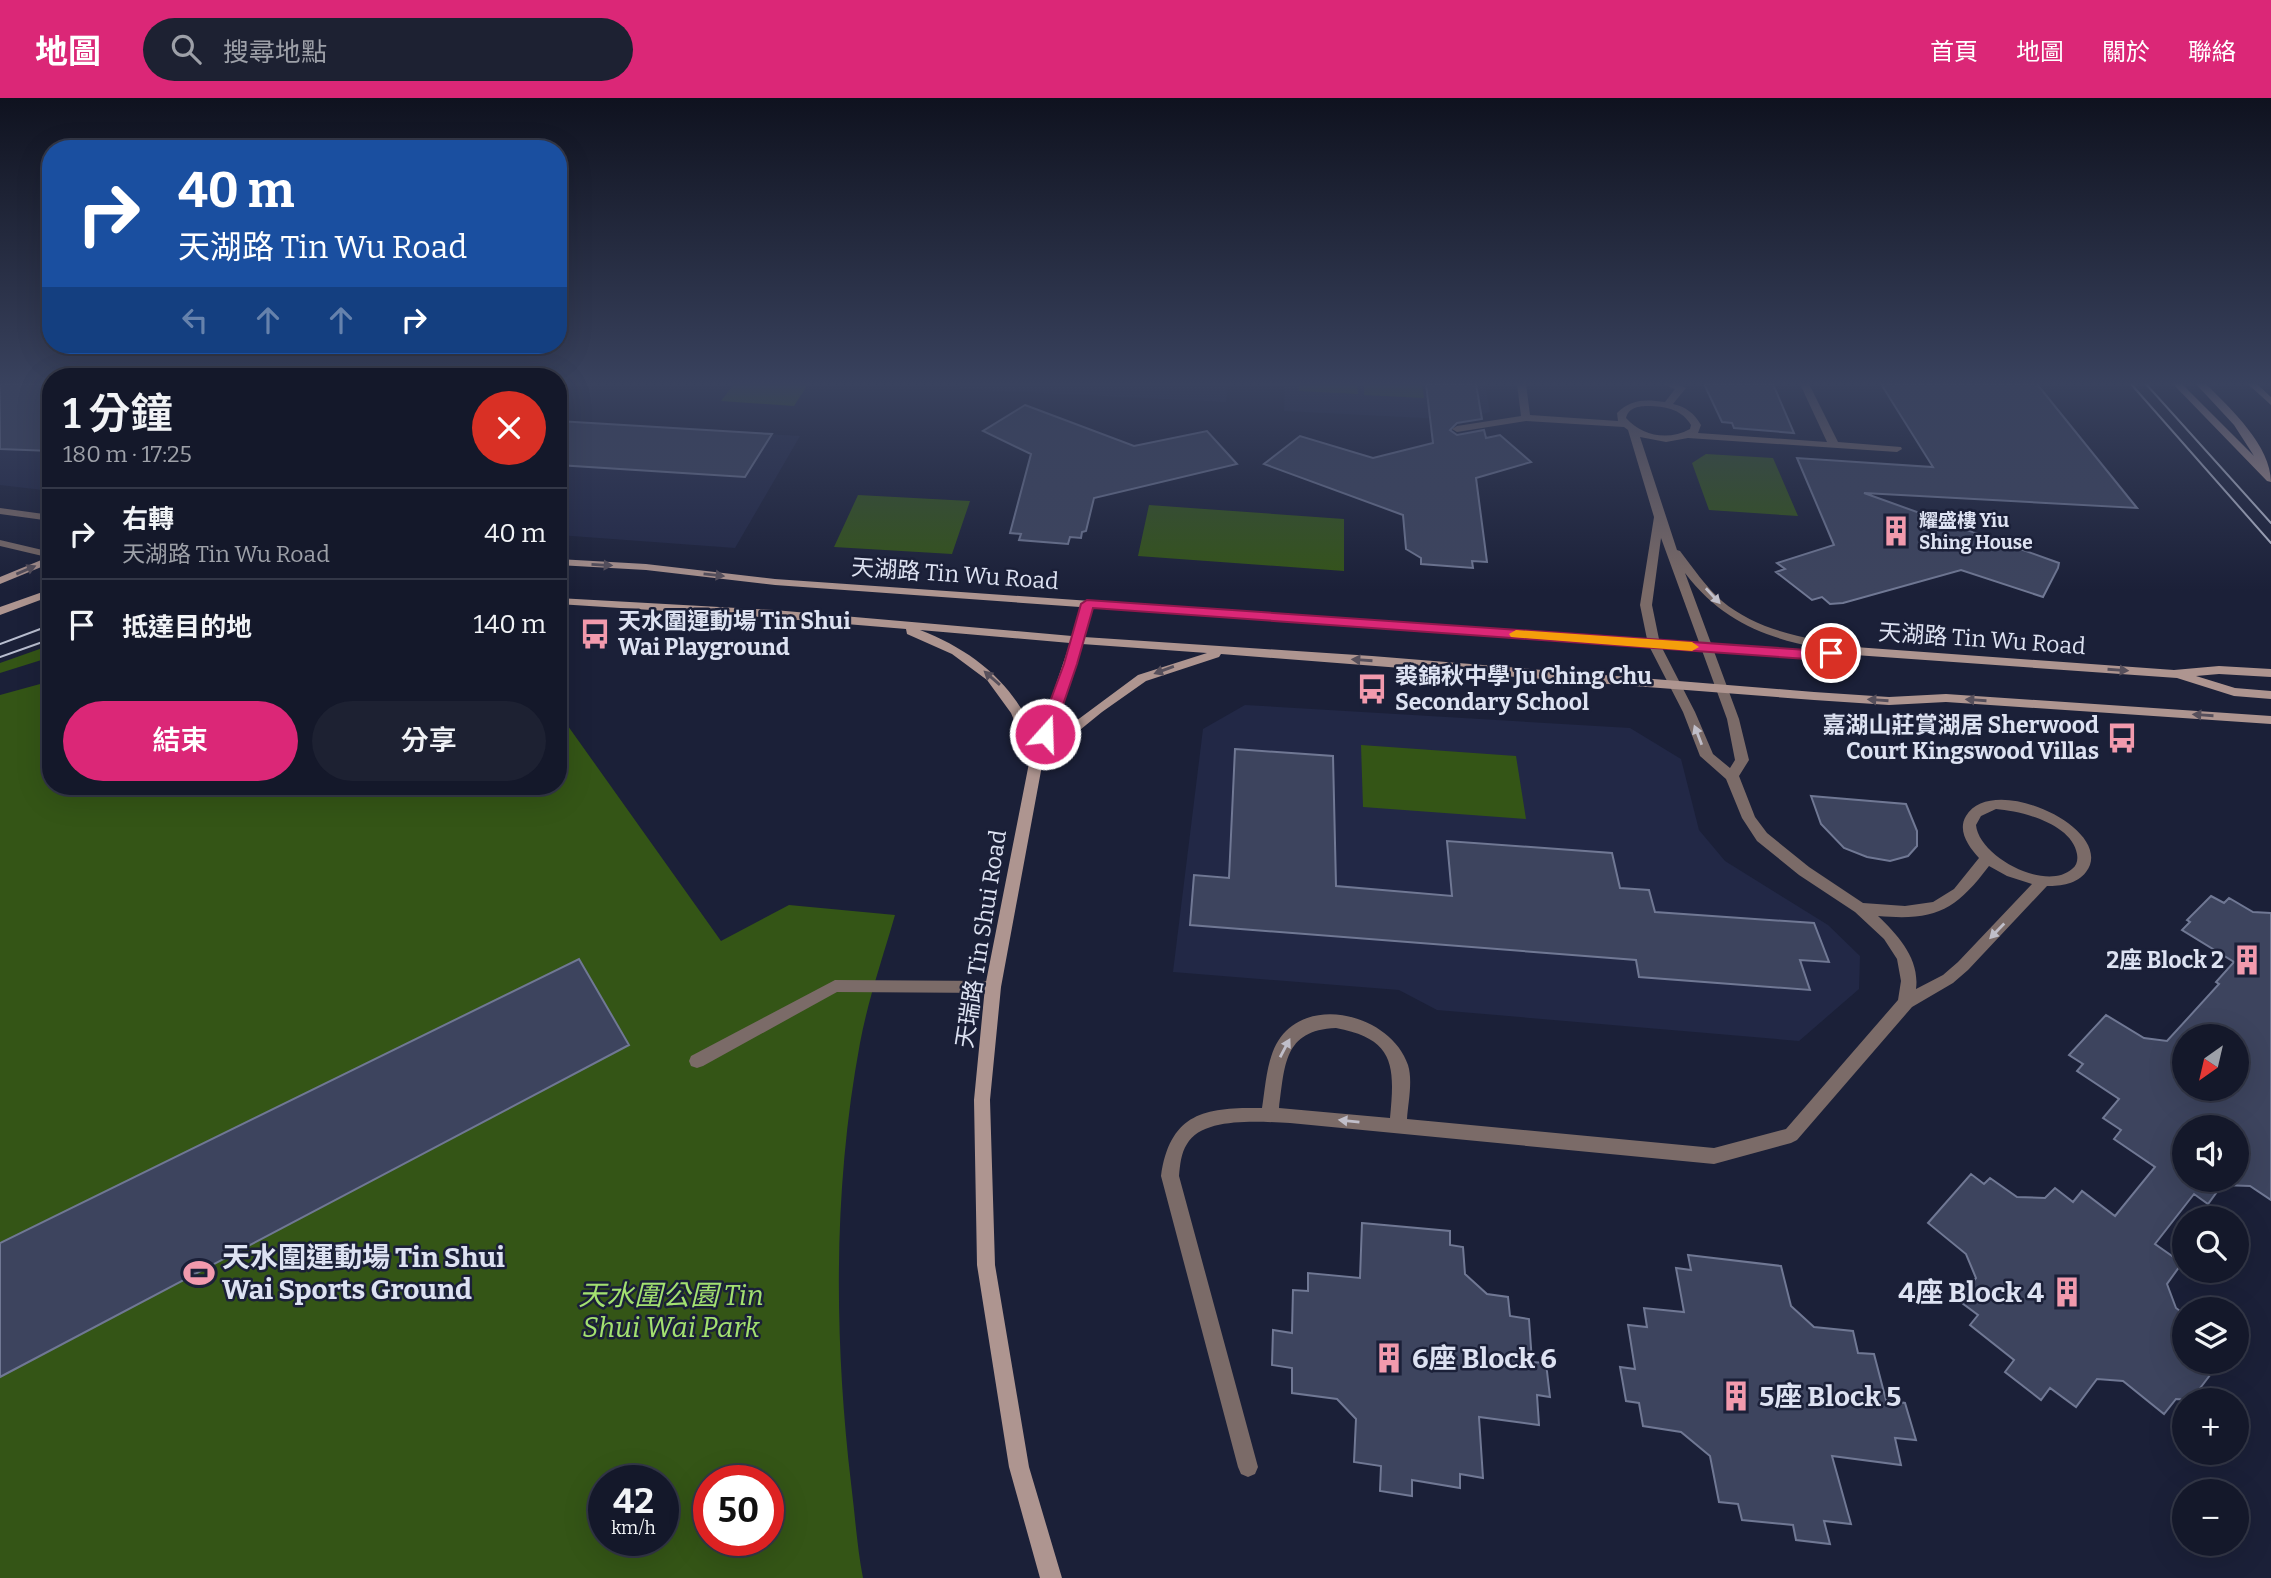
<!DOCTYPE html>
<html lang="zh-TW">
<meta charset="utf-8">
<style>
body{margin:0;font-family:Bitter,"Noto Sans TC",serif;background:#1d2132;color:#f1f3f6;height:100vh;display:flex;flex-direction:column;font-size:26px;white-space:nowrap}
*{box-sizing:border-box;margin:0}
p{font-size:23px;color:#9da0a8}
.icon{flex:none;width:38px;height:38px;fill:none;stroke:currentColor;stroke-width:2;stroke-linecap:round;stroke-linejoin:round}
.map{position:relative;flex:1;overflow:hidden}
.drawer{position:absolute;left:42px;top:270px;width:525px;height:427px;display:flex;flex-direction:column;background:#14182a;border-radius:28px;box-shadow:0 7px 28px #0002,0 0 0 2px #333747}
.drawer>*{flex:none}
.hud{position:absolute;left:42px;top:42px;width:525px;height:214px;border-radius:28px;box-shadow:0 7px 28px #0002,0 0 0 2px #333747;background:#1a4fa0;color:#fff;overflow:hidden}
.needle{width:46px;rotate:214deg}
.tools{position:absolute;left:2172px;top:926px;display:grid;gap:14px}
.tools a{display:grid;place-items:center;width:77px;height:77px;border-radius:50%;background:#14182a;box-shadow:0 7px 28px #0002,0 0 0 2px #333747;font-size:35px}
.speed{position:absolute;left:588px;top:1367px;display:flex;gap:14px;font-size:35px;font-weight:700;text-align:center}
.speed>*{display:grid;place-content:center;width:91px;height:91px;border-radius:50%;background:#14182a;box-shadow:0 7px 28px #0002,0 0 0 2px #333747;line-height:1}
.speed small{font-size:18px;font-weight:400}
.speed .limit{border:10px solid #d22;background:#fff;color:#111}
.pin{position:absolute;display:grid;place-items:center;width:60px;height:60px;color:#fff;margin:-30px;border:4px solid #fff;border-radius:50%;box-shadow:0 2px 7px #0007}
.me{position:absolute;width:77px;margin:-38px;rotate:20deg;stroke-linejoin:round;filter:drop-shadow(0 0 5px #0008)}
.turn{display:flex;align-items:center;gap:24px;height:147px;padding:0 21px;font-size:32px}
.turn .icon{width:91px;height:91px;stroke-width:2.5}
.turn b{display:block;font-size:49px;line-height:60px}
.lanes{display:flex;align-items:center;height:66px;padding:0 21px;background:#0003;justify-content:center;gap:35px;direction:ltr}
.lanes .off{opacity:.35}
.round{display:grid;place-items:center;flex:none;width:74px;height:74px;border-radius:37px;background:#1d2132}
.headline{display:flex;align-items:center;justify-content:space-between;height:119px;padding:0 21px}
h1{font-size:42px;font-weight:600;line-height:52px}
.primary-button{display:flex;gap:14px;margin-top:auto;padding:14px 21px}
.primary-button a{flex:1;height:80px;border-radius:42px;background:#db2777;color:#fff;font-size:28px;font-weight:600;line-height:80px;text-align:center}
.primary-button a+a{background:#1d2132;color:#f1f3f6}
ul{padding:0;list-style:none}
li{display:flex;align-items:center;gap:21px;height:91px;padding:0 21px;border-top:2px solid #333747}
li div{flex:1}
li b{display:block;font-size:26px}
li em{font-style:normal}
header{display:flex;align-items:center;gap:42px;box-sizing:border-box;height:98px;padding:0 35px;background:#db2777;color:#fff}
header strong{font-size:33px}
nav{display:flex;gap:38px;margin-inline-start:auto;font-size:24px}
.search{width:490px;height:63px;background:#1d2132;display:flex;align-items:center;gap:18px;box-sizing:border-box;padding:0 24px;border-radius:38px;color:#9da0a8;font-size:26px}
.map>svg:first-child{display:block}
.built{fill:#222846}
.green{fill:#345516;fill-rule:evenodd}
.building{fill:#3d445e;stroke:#707894;stroke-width:2;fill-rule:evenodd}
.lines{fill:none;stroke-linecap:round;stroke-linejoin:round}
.lane{fill:#7b6b68;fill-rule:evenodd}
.street{fill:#7b6b68;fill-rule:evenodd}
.secondary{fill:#ae9590;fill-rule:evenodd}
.tram{stroke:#b9bed0;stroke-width:2}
.oneway{fill:#564f5b}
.oneway2{fill:#c0bec9}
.route{fill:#db2777;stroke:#8e194d;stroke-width:2}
.slow{fill:#f59e0b}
.labels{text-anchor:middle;stroke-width:5;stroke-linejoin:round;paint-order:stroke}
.far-poi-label{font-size:19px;font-weight:bold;fill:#dde2f2;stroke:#1b2038;text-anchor:start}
.street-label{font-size:23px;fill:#dde2f2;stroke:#1b2038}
.poi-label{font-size:23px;font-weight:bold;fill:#dde2f2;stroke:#1b2038;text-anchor:start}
.near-poi-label{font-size:28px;font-weight:bold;fill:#dde2f2;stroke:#1b2038;text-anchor:start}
.near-park-label{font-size:28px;font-style:italic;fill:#a3e170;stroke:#1b2038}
</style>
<header>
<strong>地圖</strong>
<div class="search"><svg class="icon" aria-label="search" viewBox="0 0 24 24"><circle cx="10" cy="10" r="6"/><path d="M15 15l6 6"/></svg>搜尋地點</div>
<nav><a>首頁</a><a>地圖</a><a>關於</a><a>聯絡</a></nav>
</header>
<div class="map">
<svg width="2271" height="1480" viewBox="0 0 2271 1480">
<rect width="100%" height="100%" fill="#1b2038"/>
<path class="built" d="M0,286H51V393L0,387Z
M962,286H1228L1226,304L960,291Z
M1244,286H1485L1490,314L1464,322L1284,313L1285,288Z
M558,323L800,338L735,450L558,437Z
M1245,607L1630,630L1681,661L1699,732L1725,763L1828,827L1860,858L1859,891L1799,943L1437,912L1399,892L1173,874L1203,631Z"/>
<path class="green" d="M734,286H808L794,308L721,303Z
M1299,286H1357L1358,296L1299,293Z
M1364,286H1422L1424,300L1364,297Z
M1706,356L1773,360L1798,418L1709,412L1692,365Z
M858,397L970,403L952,456L834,449Z
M1149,407L1344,421V473L1138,458Z
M51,547V559L0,575V565Z
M51,583V688H558V614L721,843L789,807L895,817C883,859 868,902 860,945C833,1090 834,1239 851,1385C855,1417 857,1449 863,1480H0V597ZM604,1382H663V1442H604ZM709,1382H768V1442H709Z
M1361,647L1516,658L1526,721L1363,709Z"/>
<path class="building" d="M0,286H51V353L0,351Z
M1426,286H1476L1482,321L1457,325L1450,332L1457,337L1484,332L1486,340L1500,337L1531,364L1476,380L1487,464L1472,463L1473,470L1421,466V460L1406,451L1403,417L1264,366L1300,338L1373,360L1433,345Z
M1704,286H1773L1794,335L1734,330L1732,325L1722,324Z
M1881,286H2037L2137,410L1864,395L2059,465L2058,470L2043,499L1961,472L1843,505L1830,506L1822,499L1812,502L1776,474L1785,471L1777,465L1834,447L1797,360L1933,369Z
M1025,307L1134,348L1207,333L1237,366L1094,400L1086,433L1082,434L1081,440L1070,439L1068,446L1019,442L1021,436L1010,435L1031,356L983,333Z
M558,323L772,336L745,379L558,367Z
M1235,651L1333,658L1336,788L1452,798L1447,743L1612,755L1620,790L1649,792L1655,814L1814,825L1829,864L1800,862L1810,892L1639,879L1636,862L1190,827L1194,777L1229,780Z
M1811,698L1906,706L1917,733V748L1908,758L1890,763L1867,759L1844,750L1821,726Z
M2211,798L2224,805L2229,800L2253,814L2271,815V1102L2250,1088L2222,1087L2208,1106L2194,1096L2155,1146L2182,1165L2167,1186L2176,1210L2184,1216V1264H2220L2191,1302L2176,1301L2164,1316L2123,1283L2097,1281L2076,1309L2050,1290L2041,1302L2005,1274L2014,1262L1970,1227L1978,1217L1958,1202L1976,1180L1966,1156L1928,1125L1971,1076L1984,1086L1990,1080L2017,1099L2045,1100L2055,1090L2073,1104L2082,1093L2115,1118L2155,1069L2114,1041L2121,1032L2103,1020L2119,1001L2077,973L2083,966L2069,957L2106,917L2144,940L2167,943L2219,886L2216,884L2234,864L2182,832L2190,824L2187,822ZM2184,938H2236V990H2184ZM2184,1029H2236V1082H2184Z
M579,861L629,947L0,1279V1145Z
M1362,1125L1450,1133V1147L1463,1149L1465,1176L1487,1196L1508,1199L1510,1218L1529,1221L1532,1264L1546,1265L1550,1299L1537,1297L1539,1327L1479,1319L1483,1380L1460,1376V1390L1412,1382V1398L1380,1393L1381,1368L1354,1364L1356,1321L1337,1301L1292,1295V1270L1272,1267L1273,1232L1292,1235L1293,1192L1308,1193V1175L1360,1180Z
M1688,1157L1781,1168L1791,1208L1814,1229L1853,1233L1858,1255L1874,1256L1886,1302L1905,1305L1916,1342L1895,1340L1901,1367L1832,1358L1851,1426L1824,1423L1830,1446L1796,1442L1793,1427L1742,1422L1738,1406L1719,1404L1710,1358L1681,1334L1643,1328L1639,1305L1626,1303L1620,1269L1635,1271L1628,1227L1647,1229L1644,1210L1684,1214L1676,1170L1691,1172Z"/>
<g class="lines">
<path class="lane" d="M1517,286H1526L1530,317L1618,323L1617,315C1631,301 1645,301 1665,304L1675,291L1663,286H1677L1686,290L1673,306C1686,309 1694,315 1701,327L1698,335L1827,344L1800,286H1809L1838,344L1901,349L1902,351L1897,354L1688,340L1666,344L1640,339L1677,452L1680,453C1693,470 1706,489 1722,503C1759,534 1809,541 1855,549L1861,553L1855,557C1784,544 1731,535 1685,475L1739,621L1749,662L1739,678L1755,719L1767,735L1809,769L1863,805L1905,808L1933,804L1954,791L1979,760C1969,749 1957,733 1966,718C1993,673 2118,732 2086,774C2077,786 2061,788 2047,788L1968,872L1953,885L1912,909L1797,1042L1791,1045L1714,1066L1290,1025C1262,1024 1203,1018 1187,1046C1181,1055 1180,1067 1179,1078L1258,1369L1255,1376L1248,1379L1241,1376L1238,1369L1161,1078C1170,1014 1206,1009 1262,1010C1266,985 1267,951 1286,933C1322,898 1393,922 1408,967C1413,983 1408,1005 1407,1021L1714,1050L1786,1031L1898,902L1901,883L1897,861L1884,841L1855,814L1799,777L1757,743L1742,720L1726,681L1700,658L1683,614L1648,546L1640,507L1654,419L1628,332L1624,329L1526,323L1457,334L1452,331L1457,328L1521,318ZM1651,308C1668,309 1682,312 1691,327L1690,331C1668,343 1642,338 1626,320C1629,308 1641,308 1651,308ZM1661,440L1727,621L1735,662L1730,670L1713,656L1695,614L1660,546L1652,507ZM1996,711C2022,713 2072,726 2077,756C2078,762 2077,767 2072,771C2046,794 1979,759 1976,727L1981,718ZM1989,768L2007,778L2032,786L1958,864L1943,877L1916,891C1920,861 1898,837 1878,818C1935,823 1955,813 1989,768ZM1336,930C1395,941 1395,968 1390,1020L1279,1010C1285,968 1283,932 1336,930Z
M835,882L993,883L998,885L1001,889L998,893L993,895L837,894L703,968L697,970L691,968L689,963L691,958Z"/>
<path class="street" d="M0,410L51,417V423L0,416Z
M0,442L51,454V460L0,448Z"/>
<path class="secondary" d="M2173,286H2182L2254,358L2234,327L2196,286H2206C2231,311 2271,348 2271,384L2267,383Z
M2248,286H2257L2271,299V307Z
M51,458V465L0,486V479Z
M558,461L646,466L775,481L1807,553L1855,549L2174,572L2219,568L2271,571V579L2219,576L2196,578L2235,590L2271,593V601L2234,598L2177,580L1855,557L1807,561L1092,510L1084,539L1372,558L1814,594L1889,599L1946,596L2271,618V626L1946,604L1889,607L1814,602L1221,556L1219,559L1146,583L1102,614L1043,662L1001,889L990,1002L995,1167L1029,1369L1062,1480H1040L1009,1369L977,1167L974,1002L985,889L1030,660L1011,615L987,582L952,556L907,536L906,531L774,520L558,506V500L774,512L1072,538L1080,509L775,487L646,472L558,467ZM920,532L1070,545L1037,642C1015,586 974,553 920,532ZM1082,546L1207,555L1138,577L1049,643Z
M51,491V498L0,517V509Z"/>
<path class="tram" d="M2131,286L2271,445
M2146,286L2271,425
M0,546L51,527
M0,559L51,541"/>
</g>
<defs><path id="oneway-solid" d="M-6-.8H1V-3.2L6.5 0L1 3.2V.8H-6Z" transform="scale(1.75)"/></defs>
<g class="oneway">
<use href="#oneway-solid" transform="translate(602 467) rotate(3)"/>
<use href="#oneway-solid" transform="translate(26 472) rotate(-23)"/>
<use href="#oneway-solid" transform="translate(714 477) rotate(6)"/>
<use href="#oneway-solid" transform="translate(1362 562) rotate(-176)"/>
<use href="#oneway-solid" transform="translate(1164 572) rotate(160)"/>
<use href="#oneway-solid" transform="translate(2118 572) rotate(4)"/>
<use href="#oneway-solid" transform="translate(992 580) rotate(-139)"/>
<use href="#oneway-solid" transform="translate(1878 602) rotate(-176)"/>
<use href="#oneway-solid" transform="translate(1976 602) rotate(-176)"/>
<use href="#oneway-solid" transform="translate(2203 617) rotate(-176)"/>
</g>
<g class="oneway2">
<use href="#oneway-solid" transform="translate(1713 498) rotate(47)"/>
<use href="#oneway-solid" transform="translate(1698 637) rotate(-111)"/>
<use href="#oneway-solid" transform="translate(1997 833) rotate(134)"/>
<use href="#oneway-solid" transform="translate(1285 950) rotate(-62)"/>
<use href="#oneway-solid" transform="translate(1349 1023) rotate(-174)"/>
</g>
<linearGradient id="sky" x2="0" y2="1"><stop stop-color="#0f121f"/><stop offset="0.58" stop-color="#39425e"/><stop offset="1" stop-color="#39425e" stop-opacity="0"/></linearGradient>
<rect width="2271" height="493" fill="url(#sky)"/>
<path class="route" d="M1087,502L1807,552L1831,551L1838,555L1831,559L1807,561L1093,510L1077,566L1053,636L1051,640H1040L1038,636L1064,566L1081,506Z"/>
<path class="slow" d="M1516,532L1692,544L1699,549L1692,553L1511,539L1509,536Z"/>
<defs>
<g id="building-bare" transform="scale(2.415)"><path d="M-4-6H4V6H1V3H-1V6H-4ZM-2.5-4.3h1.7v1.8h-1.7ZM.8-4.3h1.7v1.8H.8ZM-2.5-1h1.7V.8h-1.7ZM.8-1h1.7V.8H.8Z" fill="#f29aad" stroke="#1b2038" stroke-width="2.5" paint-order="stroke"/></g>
<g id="bus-bare" transform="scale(2.415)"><path d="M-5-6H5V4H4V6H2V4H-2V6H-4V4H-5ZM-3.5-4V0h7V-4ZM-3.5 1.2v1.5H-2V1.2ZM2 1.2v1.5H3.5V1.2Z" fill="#f29aad" stroke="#1b2038" stroke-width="2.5" paint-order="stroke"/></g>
<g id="stadium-bare" transform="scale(2.415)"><path d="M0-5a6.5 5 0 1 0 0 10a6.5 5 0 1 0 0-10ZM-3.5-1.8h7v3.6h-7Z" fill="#f29aad" stroke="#1b2038" stroke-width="2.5" paint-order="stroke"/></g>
</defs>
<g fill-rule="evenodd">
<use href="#building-bare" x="1896" y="433"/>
<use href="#bus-bare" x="595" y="536"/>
<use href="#bus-bare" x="1372" y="591"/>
<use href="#bus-bare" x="2122" y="640"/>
<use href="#building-bare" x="2247" y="862"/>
<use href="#stadium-bare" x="199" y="1175"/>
<use href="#building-bare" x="2067" y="1194"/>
<use href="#building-bare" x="1389" y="1260"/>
<use href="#building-bare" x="1736" y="1298"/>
</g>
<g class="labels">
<g class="far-poi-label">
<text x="1919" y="429">耀盛樓 Yiu<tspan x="1919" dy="22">Shing House</tspan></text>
</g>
<g class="street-label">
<text transform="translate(955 476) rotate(4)" y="8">天湖路 Tin Wu Road</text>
<text transform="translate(1982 541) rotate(4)" y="8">天湖路 Tin Wu Road</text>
<text transform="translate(981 841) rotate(-81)" y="8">天瑞路 Tin Shui Road</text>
</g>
<g class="poi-label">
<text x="618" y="531">天水圍運動場 Tin Shui<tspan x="618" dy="26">Wai Playground</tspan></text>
<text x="1395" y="586">裘錦秋中學 Ju Ching Chu<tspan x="1395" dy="26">Secondary School</tspan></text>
<text x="2099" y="635" text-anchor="end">嘉湖山莊賞湖居 Sherwood<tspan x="2099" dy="26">Court Kingswood Villas</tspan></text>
<text x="2224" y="870" text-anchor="end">2座 Block 2</text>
</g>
<g class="near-poi-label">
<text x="222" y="1169">天水圍運動場 Tin Shui<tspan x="222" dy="32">Wai Sports Ground</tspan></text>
<text x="2044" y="1204" text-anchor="end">4座 Block 4</text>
<text x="1412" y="1270">6座 Block 6</text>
<text x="1759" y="1308">5座 Block 5</text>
</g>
<g class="near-park-label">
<text x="671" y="1207">天水圍公園 Tin<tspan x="671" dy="32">Shui Wai Park</tspan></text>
</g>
</g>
</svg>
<div class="tools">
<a><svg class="needle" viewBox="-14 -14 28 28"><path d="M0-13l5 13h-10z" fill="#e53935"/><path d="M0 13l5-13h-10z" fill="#9da0a8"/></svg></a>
<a><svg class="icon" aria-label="sound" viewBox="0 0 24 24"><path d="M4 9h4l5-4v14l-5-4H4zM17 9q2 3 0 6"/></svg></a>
<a><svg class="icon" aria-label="search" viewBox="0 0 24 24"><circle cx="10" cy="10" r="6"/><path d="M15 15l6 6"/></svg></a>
<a><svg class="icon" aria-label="layers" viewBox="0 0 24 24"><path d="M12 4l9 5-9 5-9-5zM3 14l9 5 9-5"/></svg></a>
<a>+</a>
<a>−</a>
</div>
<div class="speed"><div>42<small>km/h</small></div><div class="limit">50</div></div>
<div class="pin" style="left:1831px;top:555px;background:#d93025"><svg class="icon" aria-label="arrive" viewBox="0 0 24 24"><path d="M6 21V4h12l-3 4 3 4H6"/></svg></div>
<svg class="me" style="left:1045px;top:636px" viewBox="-20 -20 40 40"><circle r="17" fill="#db2777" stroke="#fff" stroke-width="3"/><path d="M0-11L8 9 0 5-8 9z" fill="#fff"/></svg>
<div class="hud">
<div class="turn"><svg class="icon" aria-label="right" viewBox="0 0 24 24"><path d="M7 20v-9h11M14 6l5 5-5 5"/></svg><div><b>40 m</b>天湖路 Tin Wu Road</div></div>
<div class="lanes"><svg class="icon off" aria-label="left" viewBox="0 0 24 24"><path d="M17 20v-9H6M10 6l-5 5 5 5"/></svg><svg class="icon off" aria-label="ahead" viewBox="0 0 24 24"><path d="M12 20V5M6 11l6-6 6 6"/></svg><svg class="icon off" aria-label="ahead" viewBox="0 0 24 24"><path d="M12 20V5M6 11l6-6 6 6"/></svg><svg class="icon" aria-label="right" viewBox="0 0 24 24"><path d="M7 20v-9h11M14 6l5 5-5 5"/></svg></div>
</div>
<section class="drawer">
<div class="headline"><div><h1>1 分鐘</h1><p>180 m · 17:25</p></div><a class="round" style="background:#d93025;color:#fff"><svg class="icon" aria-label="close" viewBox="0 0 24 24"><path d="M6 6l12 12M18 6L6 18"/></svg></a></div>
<ul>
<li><svg class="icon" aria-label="right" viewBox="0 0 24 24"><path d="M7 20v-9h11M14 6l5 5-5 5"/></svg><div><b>右轉</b><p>天湖路 Tin Wu Road</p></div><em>40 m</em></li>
<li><svg class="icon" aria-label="arrive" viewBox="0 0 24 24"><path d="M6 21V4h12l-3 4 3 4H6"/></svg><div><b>抵達目的地</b></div><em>140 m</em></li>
</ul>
<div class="primary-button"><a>結束</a><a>分享</a></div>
</section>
</div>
